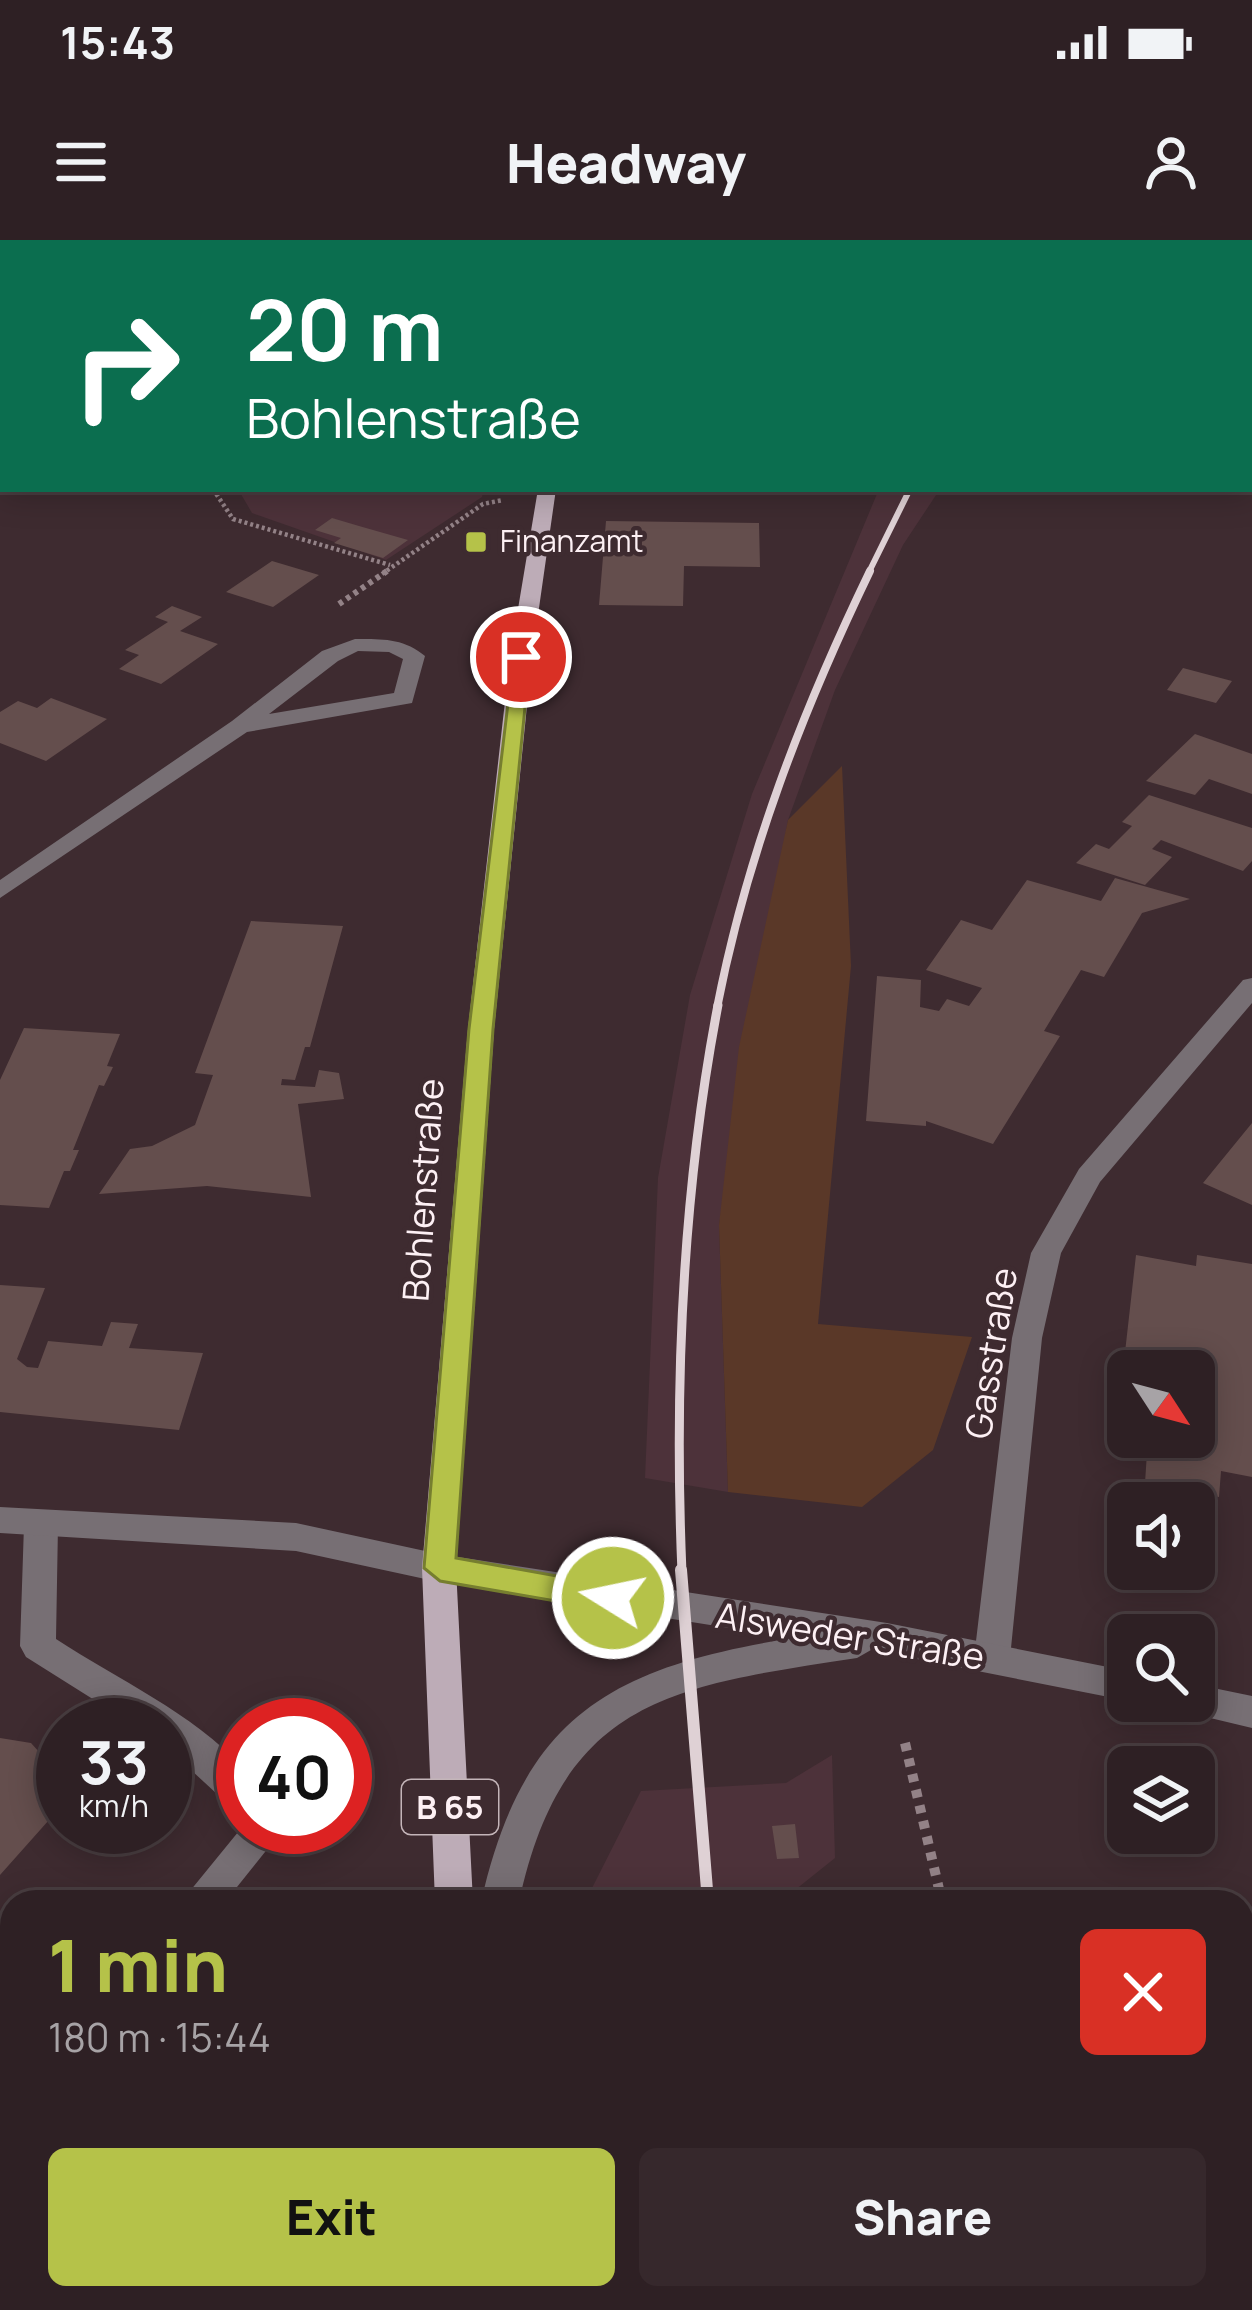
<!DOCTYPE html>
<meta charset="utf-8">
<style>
body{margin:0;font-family:Manrope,sans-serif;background:#36282c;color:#f1f3f6;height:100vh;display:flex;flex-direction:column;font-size:45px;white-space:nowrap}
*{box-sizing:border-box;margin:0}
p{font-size:39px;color:#a7a3a6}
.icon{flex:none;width:66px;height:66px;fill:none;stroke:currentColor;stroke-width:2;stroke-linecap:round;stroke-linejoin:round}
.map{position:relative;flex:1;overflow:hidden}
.side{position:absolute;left:0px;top:1650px;width:1254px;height:420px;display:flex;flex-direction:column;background:#2e2024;border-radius:36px 36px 0 0;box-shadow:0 6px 30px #0003,0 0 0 3px #493e41}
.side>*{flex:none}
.banner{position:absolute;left:0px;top:0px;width:1254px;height:252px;box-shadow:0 6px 30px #0003,0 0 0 3px #493e41;background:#0b6e4f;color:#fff;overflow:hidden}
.needle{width:78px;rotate:126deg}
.fabs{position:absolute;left:1107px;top:1110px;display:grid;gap:24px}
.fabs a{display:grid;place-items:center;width:108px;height:108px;border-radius:18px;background:#2e2024;box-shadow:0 6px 30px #0003,0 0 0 3px #493e41;font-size:60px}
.speed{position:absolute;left:36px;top:1458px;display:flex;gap:24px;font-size:60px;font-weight:700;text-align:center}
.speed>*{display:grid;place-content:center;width:156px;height:156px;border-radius:50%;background:#2e2024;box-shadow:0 6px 30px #0003,0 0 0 3px #493e41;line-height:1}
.speed small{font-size:30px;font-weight:400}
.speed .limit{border:18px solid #d22;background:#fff;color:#111}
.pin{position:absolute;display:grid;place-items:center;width:102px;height:102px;color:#fff;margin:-51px;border:6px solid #fff;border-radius:50%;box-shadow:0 3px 12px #0007}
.me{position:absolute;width:132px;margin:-66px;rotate:280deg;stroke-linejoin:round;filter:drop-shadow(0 0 9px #0008)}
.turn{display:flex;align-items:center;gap:42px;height:252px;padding:0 48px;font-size:54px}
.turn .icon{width:156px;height:156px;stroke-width:2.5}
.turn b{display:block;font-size:84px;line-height:102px}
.round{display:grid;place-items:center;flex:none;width:126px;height:126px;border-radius:18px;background:#36282c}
.overview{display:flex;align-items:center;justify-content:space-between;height:204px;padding:0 48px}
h1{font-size:72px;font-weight:800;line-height:90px;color:#b5c249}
.cta{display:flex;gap:24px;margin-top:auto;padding:24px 48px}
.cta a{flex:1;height:138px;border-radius:18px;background:#b5c249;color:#111;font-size:48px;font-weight:800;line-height:138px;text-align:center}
.cta a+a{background:#36282c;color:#f1f3f6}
.status{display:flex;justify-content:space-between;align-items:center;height:84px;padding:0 60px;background:#2e2024;direction:ltr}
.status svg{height:33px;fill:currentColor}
header{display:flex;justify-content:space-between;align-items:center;height:156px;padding:0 48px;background:#2e2024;font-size:54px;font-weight:800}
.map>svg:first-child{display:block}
.built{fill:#4d323a}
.green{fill:#5a3828}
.building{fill:#644e4d}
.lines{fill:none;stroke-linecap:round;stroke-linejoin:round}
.path-far2{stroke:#938287;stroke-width:4.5;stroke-dasharray:3 3;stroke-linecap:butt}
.path-far1{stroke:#938287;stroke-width:6;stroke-dasharray:4.5 4.5;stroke-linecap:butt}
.path{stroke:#938287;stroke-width:10;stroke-dasharray:8 8;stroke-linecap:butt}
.service{fill:#776f74;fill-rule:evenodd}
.minor{fill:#776f74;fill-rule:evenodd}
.tertiary{fill:#776f74;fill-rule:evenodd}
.primary{fill:#bdacb7;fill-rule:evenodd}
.rail-far3{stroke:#dfd1d5;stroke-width:6}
.rail-far2{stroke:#dfd1d5;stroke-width:8}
.rail-far1{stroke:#dfd1d5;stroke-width:9}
.rail{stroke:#dfd1d5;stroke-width:12}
.route{fill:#b5c249;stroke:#767e2f;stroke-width:3}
.poi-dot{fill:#b5c249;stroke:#3e2b30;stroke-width:4.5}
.labels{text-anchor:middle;stroke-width:9;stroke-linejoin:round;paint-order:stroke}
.far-poi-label{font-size:30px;fill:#fdf0f4;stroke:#3e2b30;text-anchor:start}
.shield{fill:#3e2b30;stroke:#c4b5b9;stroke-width:3}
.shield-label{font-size:33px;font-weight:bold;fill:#fdf0f4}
.street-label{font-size:36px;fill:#fdf0f4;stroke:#3e2b30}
</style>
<div class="status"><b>15:43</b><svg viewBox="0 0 49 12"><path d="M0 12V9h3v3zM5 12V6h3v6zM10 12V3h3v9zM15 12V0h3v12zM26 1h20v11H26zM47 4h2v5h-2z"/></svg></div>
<header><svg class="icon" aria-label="menu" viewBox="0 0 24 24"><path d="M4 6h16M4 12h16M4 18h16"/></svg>Headway<svg class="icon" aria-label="person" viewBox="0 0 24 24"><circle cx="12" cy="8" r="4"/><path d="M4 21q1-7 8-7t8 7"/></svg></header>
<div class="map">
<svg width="1252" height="2070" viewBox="0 0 1252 2070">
<rect width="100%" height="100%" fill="#3e2b30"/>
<path class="built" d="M238,249H484L482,257L386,320L252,273Z
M879,249H940L903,305L835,450L788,580L719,985L728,1252L645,1238L658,938L690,755L752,554Z
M832,1515L835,1618L780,1662H585L641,1551L786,1543Z
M646,2058H866L869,2070H648Z
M981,2058H1159L1178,2070H984Z"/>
<path class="green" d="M842,526L851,726L818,1084L972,1097L933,1210L862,1267L728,1252L719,985L739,807L788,580Z"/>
<path class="building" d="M332,278L359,286L408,300L383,318L334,303L341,298L315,290Z
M606,281L759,283L760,327L684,326L683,366L599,365Z
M272,321L319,335L273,367L226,352Z
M172,366L202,377L180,391L218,404L161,444L119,429L139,415L125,410L168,382L155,377Z
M1183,428L1232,441L1216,463L1167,450Z
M51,458L107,479L46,521L0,503V472L18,461L37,468Z
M1195,494L1252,514V554L1209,539L1195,555L1146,541Z
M1149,555L1252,588V621L1243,631L1161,600L1152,609L1172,617L1145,645L1076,623L1096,604L1109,609L1132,586L1122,582Z
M1115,638L1190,659L1142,673L1104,737L1081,730L1044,791L1060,796L993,904L926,881V886L866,881L877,736L921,740L920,767L939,771L947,759L969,766L982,748L926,730L961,680L992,690L1027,640L1101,661Z
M251,681L343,686L310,807H305L295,840L282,839L281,845L315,847L319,830L339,833L344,859L298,864L311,957L207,946L99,954L130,909L152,906L195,885L213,835L195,833Z
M24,788L120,794L107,826L113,827L104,846L99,845L73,910H79L70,931H64L49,968L0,965V840Z
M1252,883V965L1203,943Z
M1136,1015L1196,1026L1197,1015L1252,1024V1237L1221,1231L1219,1257L1145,1243L1148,1197H1194V1131H1128V1140L1122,1139Z
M0,1045L45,1048L17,1119L27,1127L38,1128L48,1101L102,1106L111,1082L138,1084L129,1108L203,1113L179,1190L0,1172Z
M0,1498L31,1503L58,1533L36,1557L57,1571L0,1635Z
M795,1584L799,1618L777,1619L772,1586Z
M0,1838H12V2058H239L231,2070H14L0,2060Z"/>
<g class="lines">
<path class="path-far2" d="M213,249L233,279L390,325
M382,334L483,264L503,260"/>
<path class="path-far1" d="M339,364L387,331"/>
<path class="path" d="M905,1503L942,1662"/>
<path class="service" d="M829,0H847L827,3Z
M41,1272L53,1275L58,1285L56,1399C118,1440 192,1472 243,1528V1571L230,1566L165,1506V1485H134L26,1417L20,1406L24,1285L29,1275Z
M243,1586L285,1587L225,1662H181Z"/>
<path class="minor" d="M333,0H362L364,3H335Z
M1252,76V89H1251V76Z
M1251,125H1252V135H1251Z
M355,399C381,399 404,398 425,416L412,463L247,492L0,658V640L232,481L322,411ZM358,411L389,412L403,419L394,453L269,474L338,421Z
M1252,738V763L1100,942L1061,1013L1042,1098L1010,1418L1005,1429L992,1433L979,1429L974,1418L1012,1098L1031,1013L1079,929L1243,740Z
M0,1267L296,1283L439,1314L451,1318L456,1328L451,1338L439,1342L296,1311L0,1293Z
M1174,2058H1230L1235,2070H1179Z"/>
<path class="tertiary" d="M439,1314L887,1383L1128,1431L1129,1461L871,1410L857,1418C675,1446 563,1457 519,1662H481C523,1475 612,1427 793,1398L439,1342L427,1338L422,1328L427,1318Z
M1194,1444L1252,1456V1488L1181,1471L1176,1461H1194Z"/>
<path class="primary" d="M600,0H616L598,3Z
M538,249H556L532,417L494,789L456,1328L473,1662H435L422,1328L468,789L510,417Z
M469,2058H513L515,2070H471Z"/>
<path class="rail-far3" d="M868,334L910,249"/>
<path class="rail-far2" d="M717,768C747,614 802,472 870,331"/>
<path class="rail-far1" d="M682,1333C674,1142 682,953 718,765"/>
<path class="rail" d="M681,1330L708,1662
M763,2058L765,2070"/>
</g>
<path class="route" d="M514,413L530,417L493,789L456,1318L624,1348L629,1358L613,1371L440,1341L424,1328L469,789Z"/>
<rect class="poi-dot" x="464" y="290" width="24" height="24" rx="6"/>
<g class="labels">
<g class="far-poi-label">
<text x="500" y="312">Finanzamt</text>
</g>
<rect class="shield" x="402" y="1540" width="96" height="54" rx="9"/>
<g class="shield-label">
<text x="450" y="1579">B 65</text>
</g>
<g class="street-label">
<text transform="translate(423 950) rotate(-86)" y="13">Bohlenstraße</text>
<text transform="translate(991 1113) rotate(-81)" y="13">Gasstraße</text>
<text transform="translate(850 1396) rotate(9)" y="13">Alsweder Straße</text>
</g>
</g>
</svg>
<div class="fabs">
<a><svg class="needle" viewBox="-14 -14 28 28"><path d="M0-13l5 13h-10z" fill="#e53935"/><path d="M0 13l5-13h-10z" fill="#a7a3a6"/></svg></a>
<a><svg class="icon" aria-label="sound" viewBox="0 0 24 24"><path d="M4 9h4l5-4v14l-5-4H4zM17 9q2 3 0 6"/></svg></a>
<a><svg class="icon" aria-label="search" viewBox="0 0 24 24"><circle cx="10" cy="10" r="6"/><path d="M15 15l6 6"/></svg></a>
<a><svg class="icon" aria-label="layers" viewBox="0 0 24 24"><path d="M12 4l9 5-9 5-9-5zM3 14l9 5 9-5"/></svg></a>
</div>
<div class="speed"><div>33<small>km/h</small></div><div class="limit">40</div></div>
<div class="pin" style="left:521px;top:417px;background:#d93025"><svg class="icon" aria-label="arrive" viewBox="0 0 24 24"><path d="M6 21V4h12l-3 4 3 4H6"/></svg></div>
<svg class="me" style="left:613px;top:1358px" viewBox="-20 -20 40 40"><circle r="17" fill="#b5c249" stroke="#fff" stroke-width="3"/><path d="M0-11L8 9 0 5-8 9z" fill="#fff"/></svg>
<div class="banner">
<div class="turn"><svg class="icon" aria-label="right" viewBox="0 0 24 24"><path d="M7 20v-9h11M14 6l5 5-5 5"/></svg><div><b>20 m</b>Bohlenstraße</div></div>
</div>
<section class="side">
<div class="overview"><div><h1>1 min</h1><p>180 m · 15:44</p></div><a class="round" style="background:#d93025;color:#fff"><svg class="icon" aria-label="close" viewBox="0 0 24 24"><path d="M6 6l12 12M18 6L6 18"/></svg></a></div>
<div class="cta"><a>Exit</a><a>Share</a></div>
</section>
</div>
